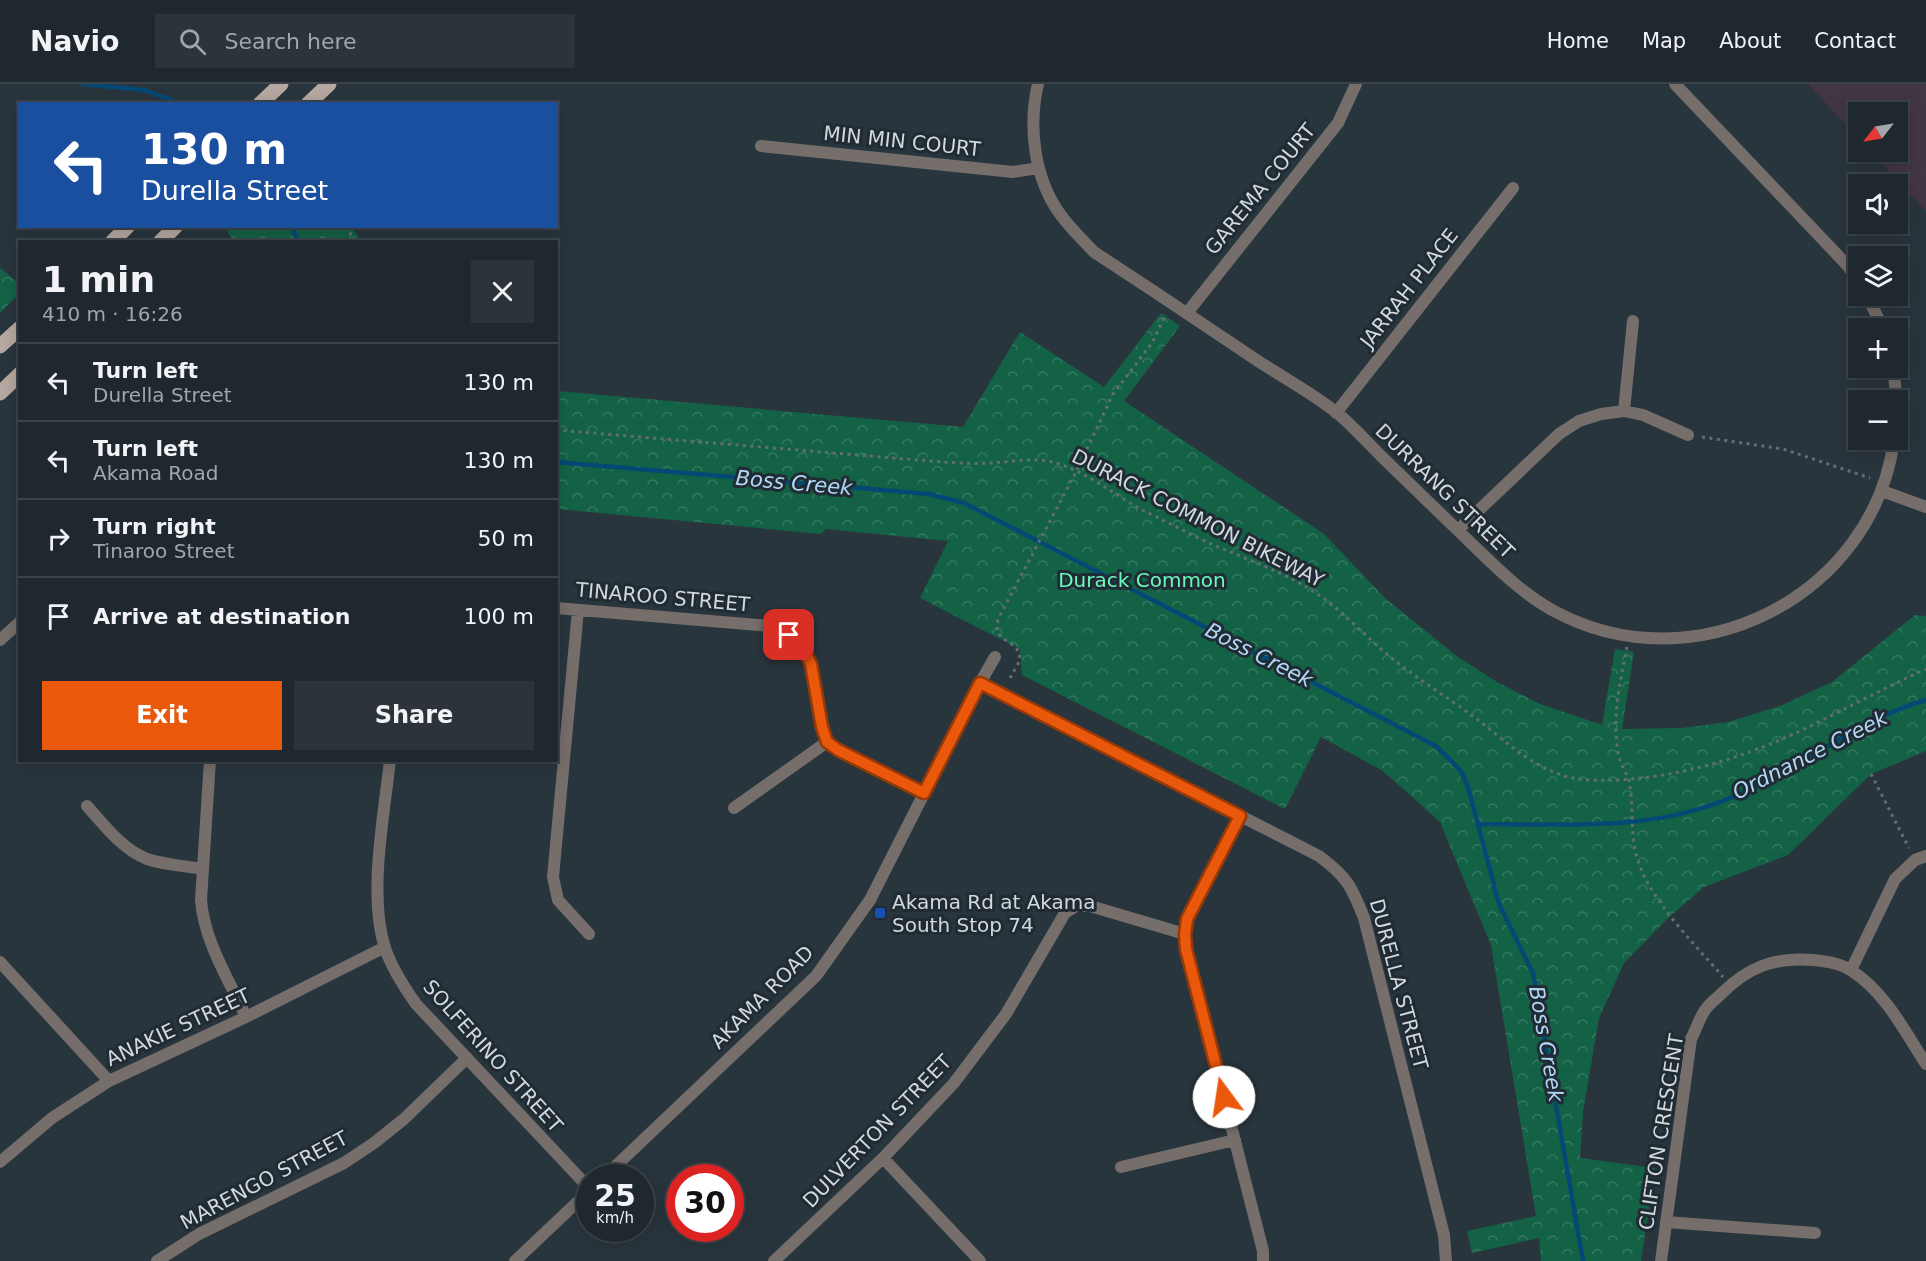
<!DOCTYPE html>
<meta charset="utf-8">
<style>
body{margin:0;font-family:"DejaVu Sans",sans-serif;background:#2c343a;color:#f1f3f6;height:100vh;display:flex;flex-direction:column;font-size:22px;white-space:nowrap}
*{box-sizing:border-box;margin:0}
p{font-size:20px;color:#a1a6aa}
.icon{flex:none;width:33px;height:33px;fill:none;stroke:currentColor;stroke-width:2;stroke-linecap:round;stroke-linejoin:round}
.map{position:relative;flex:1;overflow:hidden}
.panel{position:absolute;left:18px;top:156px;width:540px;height:522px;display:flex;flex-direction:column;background:#1f282e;border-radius:0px;box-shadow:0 3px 15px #0003,0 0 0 2px #3c444a}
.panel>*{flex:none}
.top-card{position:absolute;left:18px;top:18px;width:540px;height:126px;border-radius:0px;box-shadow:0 3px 15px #0003,0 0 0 2px #3c444a;background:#1a4fa0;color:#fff;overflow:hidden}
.needle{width:39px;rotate:239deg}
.fabs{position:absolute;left:1848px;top:18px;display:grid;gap:12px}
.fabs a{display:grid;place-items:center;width:60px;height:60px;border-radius:0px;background:#1f282e;box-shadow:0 3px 15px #0003,0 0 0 2px #3c444a;font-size:30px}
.speed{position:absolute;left:576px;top:1080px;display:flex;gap:12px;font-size:30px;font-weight:700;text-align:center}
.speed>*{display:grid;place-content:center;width:78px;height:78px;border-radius:50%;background:#1f282e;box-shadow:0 3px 15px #0003,0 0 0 2px #3c444a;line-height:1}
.speed small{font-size:15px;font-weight:400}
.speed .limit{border:9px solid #d22;background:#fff;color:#111}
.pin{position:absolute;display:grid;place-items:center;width:51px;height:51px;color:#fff;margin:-26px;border-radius:12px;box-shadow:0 3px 9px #0006}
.me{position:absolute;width:66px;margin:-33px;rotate:346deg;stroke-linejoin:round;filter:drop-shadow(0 0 4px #0008)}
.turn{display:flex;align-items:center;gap:21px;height:126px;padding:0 24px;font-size:27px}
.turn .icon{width:78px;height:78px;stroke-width:2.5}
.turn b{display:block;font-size:42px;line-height:51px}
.round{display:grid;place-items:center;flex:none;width:63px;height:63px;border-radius:0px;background:#2c343a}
.headline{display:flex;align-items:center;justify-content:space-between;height:102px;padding:0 24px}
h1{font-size:36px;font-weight:600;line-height:45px}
.primary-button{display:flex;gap:12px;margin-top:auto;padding:12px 24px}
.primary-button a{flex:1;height:69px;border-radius:0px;background:#ea580c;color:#fff;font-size:24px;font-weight:600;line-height:69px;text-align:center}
.primary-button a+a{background:#2c343a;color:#f1f3f6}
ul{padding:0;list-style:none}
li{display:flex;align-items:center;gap:18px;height:78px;padding:0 24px;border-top:2px solid #3c444a}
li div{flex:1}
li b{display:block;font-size:22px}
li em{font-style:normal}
header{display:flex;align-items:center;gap:36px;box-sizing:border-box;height:84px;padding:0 30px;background:#1f282e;border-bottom:2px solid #3c444a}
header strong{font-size:28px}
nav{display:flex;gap:33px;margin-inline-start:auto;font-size:21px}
.search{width:420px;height:54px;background:#2c343a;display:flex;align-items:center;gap:15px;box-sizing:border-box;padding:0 21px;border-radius:0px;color:#a1a6aa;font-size:22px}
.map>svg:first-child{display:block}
.education{fill:#433644}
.park{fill:url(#park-crowns)}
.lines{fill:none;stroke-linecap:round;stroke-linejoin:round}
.stream{stroke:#044975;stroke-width:4.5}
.path{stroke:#636d74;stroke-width:3;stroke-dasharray:3 4.5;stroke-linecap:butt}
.minor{stroke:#756e6b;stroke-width:12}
.tertiary{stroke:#756e6b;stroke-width:12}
.primary{stroke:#b5a8a1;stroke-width:15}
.route-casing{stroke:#983908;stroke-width:15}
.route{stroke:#ea580c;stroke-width:10}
.transit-dot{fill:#1a4fb4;stroke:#202b33;stroke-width:2}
.labels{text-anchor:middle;stroke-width:6;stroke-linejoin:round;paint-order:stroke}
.street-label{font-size:20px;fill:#d2d9de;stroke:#202b33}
.park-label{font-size:20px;fill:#69f9be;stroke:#202b33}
.poi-label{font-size:20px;fill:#d2d9de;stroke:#202b33;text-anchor:start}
.water-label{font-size:21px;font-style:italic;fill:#b2d7f7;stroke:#202b33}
</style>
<header>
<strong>Navio</strong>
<div class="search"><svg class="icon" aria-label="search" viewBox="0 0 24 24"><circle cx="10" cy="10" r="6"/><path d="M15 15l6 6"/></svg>Search here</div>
<nav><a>Home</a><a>Map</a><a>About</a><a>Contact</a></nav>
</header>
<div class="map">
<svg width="1926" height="1177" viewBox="0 0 1926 1177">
<defs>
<pattern id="park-crowns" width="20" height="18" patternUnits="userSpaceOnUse" patternTransform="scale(1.5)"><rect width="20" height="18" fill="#146246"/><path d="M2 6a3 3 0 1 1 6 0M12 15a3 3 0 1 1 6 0" fill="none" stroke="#357860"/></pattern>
</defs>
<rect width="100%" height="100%" fill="#29353d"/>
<path class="education" d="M1808,0H1926V127L1871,68H1898V28H1858V54Z"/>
<path class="park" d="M225,143H352L361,157H233Z
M0,184L20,200L19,210L0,229Z
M1161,229L1180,242L1124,317L1324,450L1386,515L1458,573L1497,598L1540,620L1602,641L1615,565L1634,568L1622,645L1682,644L1728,638L1780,622L1832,598L1915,531L1926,532V667L1871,690L1788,771L1704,803L1666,836L1624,879L1599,934L1583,1028L1580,1074L1655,1084L1641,1177H1541L1539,1154L1472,1169L1467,1147L1536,1132L1491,861L1440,738L1383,687L1321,653L1285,725L1022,591L1020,565L920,514L948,457L826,445L821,450L557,425V307L963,343L1020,248L1104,303Z"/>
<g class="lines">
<path class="stream" d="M83,0L144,6L183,20
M291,142L299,158
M556,378L929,410L964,419L1436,662L1461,687L1468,703L1499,820L1533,889L1583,1177
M1479,740C1566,740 1654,748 1735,712C1801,684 1857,636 1926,616"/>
<path class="path" d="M346,142L355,158
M556,346L942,378C958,379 975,380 991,379C1011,378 1033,373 1052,378C1085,386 1114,411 1144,427C1166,437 1187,449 1209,459C1248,476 1288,489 1323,514C1348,532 1369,556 1394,576C1418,595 1445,612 1470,630C1507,657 1540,694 1589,696C1661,699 1737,677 1802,646C1844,626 1884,604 1926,585
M1702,353L1783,365L1870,394
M1627,563C1620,600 1610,638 1620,676C1622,683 1627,690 1629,697C1634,721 1630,746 1636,770C1647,814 1694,859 1723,893
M1010,594L1018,580L1020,570C1012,554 990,556 999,533L1076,388L1113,310L1152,259L1165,232
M1871,690L1909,764"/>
<path class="minor" d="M1038,0C1028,42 1034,94 1060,130C1070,144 1082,155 1094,168C1149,204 1203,240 1258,277C1284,294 1312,309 1336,328C1352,341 1366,357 1381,372C1412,402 1443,432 1474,462C1499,486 1524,511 1554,527C1694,603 1873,513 1894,356
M1675,0L1848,182L1858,198
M761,62L1013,88L1039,84
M1867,212L1883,244
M1187,229L1338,39L1356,0
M1893,284L1897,316
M1624,327L1633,237
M1336,329L1513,104
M1882,407L1926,423
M1458,446L1559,350L1579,337L1601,330L1624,327L1643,331L1688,351
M556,524L771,542C816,563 812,587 820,630C821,639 822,651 827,658C829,661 835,664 838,666L924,709
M578,526L553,793L558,816L589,850
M0,556L20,538
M980,599L995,573
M210,676L201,816C204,857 229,896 246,933
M390,676C384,732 368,811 385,864C392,885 404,903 416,920L590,1105
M87,722C105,742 122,765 147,775C165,781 185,782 203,785
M734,724L827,658
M1240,732L1187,835L1185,850L1186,865L1263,1167V1177
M0,878L109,997
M1851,886L1895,795L1915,776L1926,772
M883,1074L980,1177
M0,1078L52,1034L109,997L246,933L385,863
M1121,1083L1235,1056
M1666,1138L1815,1149
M157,1177L199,1150L344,1079L374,1059L404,1035L467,974
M774,1177L883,1074L954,999L1006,930L1065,829L1076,822H1090L1185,850
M1661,1177L1691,955C1696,946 1699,935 1705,926C1709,920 1716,915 1721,910C1748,883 1774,873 1813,876C1825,877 1842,880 1852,887C1886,909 1905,948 1926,980"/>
<path class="tertiary" d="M603,1094L816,892L870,816L980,599L1319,772C1347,793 1351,801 1364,834L1444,1151L1446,1177
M515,1177L590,1106"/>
<path class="primary" d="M260,20L281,0
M308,20L329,0
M112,158L128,142
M160,158L176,142
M0,262L20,244
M0,309L20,290"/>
</g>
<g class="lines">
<g class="route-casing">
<path id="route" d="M789,551L803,564L811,580L822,643L827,658L838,666L924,709L980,599L1240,732L1187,835L1185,850L1186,865L1224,1013"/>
</g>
<use href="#route" class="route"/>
</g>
<rect class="transit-dot" x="874" y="823" width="12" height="12" rx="3"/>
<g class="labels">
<g class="street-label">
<text transform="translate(902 57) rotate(6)" y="7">MIN MIN COURT</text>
<text transform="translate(1260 105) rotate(-51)" y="7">GAREMA COURT</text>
<text transform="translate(1409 204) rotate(-52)" y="7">JARRAH PLACE</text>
<text transform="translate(1445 407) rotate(44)" y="7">DURRANG STREET</text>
<text transform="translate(1198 434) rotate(27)" y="7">DURACK COMMON BIKEWAY</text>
<text transform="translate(663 513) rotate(5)" y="7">TINAROO STREET</text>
<text transform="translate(1399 900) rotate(75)" y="7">DURELLA STREET</text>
<text transform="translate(762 913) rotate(-45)" y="7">AKAMA ROAD</text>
<text transform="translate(178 943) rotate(-25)" y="7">ANAKIE STREET</text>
<text transform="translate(493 972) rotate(48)" y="7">SOLFERINO STREET</text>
<text transform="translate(877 1047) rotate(-46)" y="7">DULVERTON STREET</text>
<text transform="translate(1661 1048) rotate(-81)" y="7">CLIFTON CRESCENT</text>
<text transform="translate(264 1096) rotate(-28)" y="7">MARENGO STREET</text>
</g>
<g class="park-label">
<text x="1142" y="503">Durack Common</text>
</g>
<g class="poi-label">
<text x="892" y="825">Akama Rd at Akama<tspan x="892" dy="23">South Stop 74</tspan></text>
</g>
<g class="water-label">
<text transform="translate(794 399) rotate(5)" y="7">Boss Creek</text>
<text transform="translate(1259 571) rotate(27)" y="7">Boss Creek</text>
<text transform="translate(1810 671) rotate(-27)" y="7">Ordnance Creek</text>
<text transform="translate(1546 960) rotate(80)" y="7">Boss Creek</text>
</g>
</g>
</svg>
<div class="fabs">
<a><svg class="needle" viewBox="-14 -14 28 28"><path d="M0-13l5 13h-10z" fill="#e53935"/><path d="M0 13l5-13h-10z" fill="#a1a6aa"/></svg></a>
<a><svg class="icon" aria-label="sound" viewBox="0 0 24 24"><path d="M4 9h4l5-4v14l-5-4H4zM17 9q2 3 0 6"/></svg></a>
<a><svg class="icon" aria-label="layers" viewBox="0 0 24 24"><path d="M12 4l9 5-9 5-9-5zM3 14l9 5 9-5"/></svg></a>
<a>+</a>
<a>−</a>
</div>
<div class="speed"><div>25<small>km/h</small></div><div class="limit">30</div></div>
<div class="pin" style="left:789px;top:551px;background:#d93025"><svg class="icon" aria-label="arrive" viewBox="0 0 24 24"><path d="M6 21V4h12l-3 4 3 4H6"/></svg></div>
<svg class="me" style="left:1224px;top:1013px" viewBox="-20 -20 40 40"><circle r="19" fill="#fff"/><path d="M0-13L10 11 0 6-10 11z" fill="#ea580c"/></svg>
<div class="top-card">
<div class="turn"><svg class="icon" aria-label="left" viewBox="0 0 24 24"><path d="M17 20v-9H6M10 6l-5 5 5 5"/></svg><div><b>130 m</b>Durella Street</div></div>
</div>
<section class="panel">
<div class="headline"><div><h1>1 min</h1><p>410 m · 16:26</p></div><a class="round"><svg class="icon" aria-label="close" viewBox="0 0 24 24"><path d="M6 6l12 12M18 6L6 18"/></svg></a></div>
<ul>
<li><svg class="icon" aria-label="left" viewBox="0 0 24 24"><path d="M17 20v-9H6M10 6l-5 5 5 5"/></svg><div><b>Turn left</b><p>Durella Street</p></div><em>130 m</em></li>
<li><svg class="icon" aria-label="left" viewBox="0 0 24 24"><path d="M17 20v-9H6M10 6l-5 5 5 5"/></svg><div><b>Turn left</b><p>Akama Road</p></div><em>130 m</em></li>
<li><svg class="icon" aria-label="right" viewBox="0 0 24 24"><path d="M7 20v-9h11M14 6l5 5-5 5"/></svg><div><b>Turn right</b><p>Tinaroo Street</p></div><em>50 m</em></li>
<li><svg class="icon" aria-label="arrive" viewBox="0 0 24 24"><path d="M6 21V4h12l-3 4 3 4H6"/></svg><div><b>Arrive at destination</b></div><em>100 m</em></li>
</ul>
<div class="primary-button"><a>Exit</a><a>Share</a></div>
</section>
</div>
